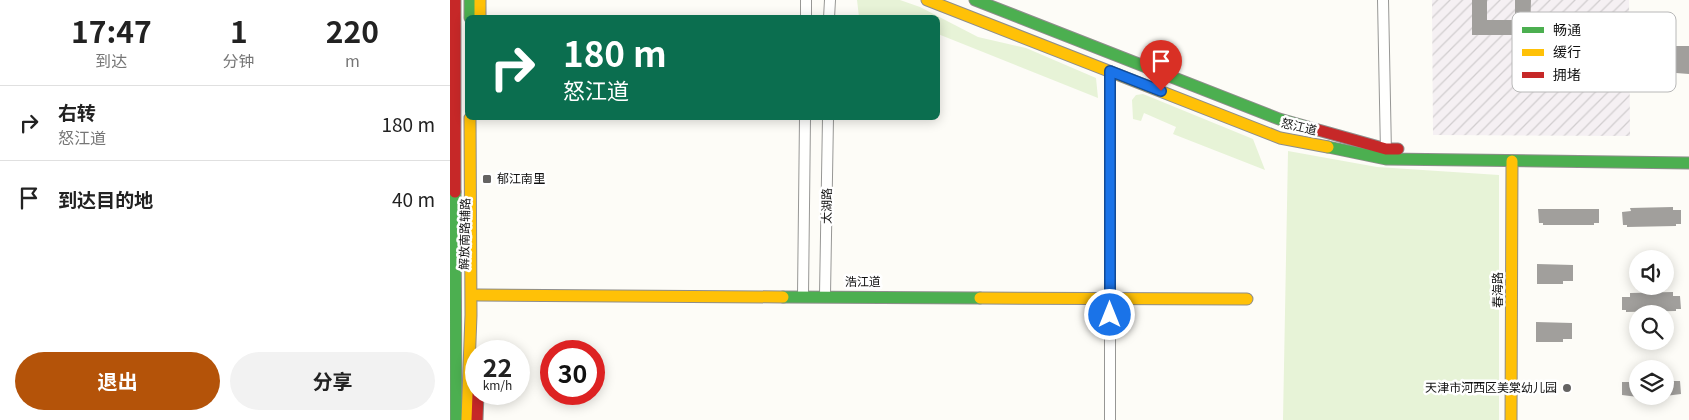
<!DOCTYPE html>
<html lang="zh">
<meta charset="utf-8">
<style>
body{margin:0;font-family:Georgia,"Noto Sans SC",serif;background:#f2f2f2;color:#222;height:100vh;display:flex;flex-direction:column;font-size:19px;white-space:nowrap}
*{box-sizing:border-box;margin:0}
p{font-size:16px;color:#767676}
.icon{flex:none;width:28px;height:28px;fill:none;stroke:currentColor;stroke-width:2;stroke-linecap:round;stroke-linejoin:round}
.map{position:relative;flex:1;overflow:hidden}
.side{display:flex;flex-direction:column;background:#fff;width:450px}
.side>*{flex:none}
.banner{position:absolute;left:15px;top:15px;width:475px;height:105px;border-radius:8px;box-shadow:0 2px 12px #0003;background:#0b6e4f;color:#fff;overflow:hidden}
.tools{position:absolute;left:1179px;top:250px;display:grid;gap:10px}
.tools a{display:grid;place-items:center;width:45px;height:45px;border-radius:50%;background:#fff;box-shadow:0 2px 12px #0003;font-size:25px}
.speed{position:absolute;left:15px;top:340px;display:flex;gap:10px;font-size:25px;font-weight:700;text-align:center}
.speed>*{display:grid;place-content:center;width:65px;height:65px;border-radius:50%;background:#fff;box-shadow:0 2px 12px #0003;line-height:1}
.speed small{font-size:12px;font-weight:400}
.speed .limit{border:8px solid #d22;background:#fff;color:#111}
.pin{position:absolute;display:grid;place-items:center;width:42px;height:42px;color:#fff;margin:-51px -21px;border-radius:50% 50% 50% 0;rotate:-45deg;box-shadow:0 0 5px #0007}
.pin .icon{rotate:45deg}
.me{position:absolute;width:55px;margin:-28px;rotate:0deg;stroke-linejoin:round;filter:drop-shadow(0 0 4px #0008)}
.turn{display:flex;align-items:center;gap:18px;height:105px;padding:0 15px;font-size:22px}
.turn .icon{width:65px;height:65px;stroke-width:2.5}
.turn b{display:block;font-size:35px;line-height:42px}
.eta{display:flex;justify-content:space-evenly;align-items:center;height:85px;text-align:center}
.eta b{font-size:30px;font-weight:700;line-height:35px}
.primary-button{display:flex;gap:10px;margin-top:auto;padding:10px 15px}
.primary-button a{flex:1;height:58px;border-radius:30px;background:#b45309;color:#fff;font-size:20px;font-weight:700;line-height:58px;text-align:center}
.primary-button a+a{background:#f2f2f2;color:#222}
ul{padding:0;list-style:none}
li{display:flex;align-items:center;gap:15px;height:75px;padding:0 15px;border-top:1px solid #e0e0e0}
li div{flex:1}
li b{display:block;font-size:19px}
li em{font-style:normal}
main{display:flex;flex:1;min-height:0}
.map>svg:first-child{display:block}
.industrial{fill:url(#industrial-furrows)}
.park{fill:#e7f3d7}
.building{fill:#a19f9c}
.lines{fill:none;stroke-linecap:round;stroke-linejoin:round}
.street-casing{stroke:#979795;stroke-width:12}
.fast-casing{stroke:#8e8d8b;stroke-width:13}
.slow-casing{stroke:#8e8d8b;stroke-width:13}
.jam-casing{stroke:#8e8d8b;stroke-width:13}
.street{stroke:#fffffe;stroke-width:10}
.fast{stroke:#4caf50;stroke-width:11}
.slow{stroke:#ffc107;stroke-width:11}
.jam{stroke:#c62828;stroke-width:11}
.route-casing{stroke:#114b97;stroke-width:12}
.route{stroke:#1a73e8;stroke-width:9}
.poi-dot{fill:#646362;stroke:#fff;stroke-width:2}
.labels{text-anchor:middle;stroke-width:5;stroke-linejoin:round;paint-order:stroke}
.street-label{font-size:12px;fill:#111;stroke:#fff}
.poi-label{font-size:12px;fill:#111;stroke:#fff;text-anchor:start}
.key{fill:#fff;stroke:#b8b8b8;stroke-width:1}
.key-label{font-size:14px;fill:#111}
</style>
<main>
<section class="side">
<div class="eta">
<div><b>17:47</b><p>到达</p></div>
<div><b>1</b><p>分钟</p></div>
<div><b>220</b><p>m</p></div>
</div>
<ul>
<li><svg class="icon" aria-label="right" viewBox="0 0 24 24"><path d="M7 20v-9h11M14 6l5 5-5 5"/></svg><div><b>右转</b><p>怒江道</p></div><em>180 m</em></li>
<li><svg class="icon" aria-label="arrive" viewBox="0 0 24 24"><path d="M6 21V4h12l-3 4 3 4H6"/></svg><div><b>到达目的地</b></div><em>40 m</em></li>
</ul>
<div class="primary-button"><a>退出</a><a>分享</a></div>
</section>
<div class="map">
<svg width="1239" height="420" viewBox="0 0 1239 420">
<defs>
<pattern id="industrial-furrows" width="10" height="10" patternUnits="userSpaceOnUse" patternTransform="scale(1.25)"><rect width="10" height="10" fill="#f5f0f3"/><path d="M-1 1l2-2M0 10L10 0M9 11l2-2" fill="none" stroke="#d1cdcf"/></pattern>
</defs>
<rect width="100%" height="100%" fill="#fdfcf7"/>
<path class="industrial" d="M982,0H1179L1180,136L983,135Z"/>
<path class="park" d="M407,0H450L470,7L528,37L576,48L646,78L648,98L488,34V18L447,17L440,15L438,17H409Z
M693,94L803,139L815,170L723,134L726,127L694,113L691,121L683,119L682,100L686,95Z
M838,151L927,167L1049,175V420H833Z"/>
<path class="building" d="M1022,0H1037V20H1065V0H1081L1080,35H1022Z
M1226,46H1239V74L1226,73Z
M1223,207V210H1231V224H1226V226L1177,227V225H1173L1172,212L1181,211L1180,208Z
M1088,209H1149V223H1144V225H1093V223H1089Z
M1087,264L1123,265V281H1113V284H1087Z
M1223,292V296H1230L1231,309H1226V311L1176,312V310H1172V297H1180V293Z
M1086,322L1122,323V339H1113V342H1086Z
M1215,377H1223V381H1230L1231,394L1215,396Z
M1180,378H1188V397L1172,395V382H1180Z"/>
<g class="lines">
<g class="street-casing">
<path id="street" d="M933,0L936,153
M356,18V0
M379,18L380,0
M660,71V420
M353,295L355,118
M375,295L378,118"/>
</g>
<g class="fast-casing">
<path id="fast" d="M20,0V18
M525,0L829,119L861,128
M878,147L936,159L1239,163
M5,192L6,420
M333,297L530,298"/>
</g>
<g class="slow-casing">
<path id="slow" d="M30,0V18
M477,0L830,138L878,147
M28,295L333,297
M530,298L797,299
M17,420L21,315L20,118
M1061,420L1062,161"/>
</g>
<g class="jam-casing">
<path id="jam" d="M5,0V192
M861,128L936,149H948
M27,420L28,394"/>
</g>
<use href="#street" class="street"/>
<use href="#fast" class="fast"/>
<use href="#slow" class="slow"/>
<use href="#jam" class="jam"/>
</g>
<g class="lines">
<g class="route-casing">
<path id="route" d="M660,315V71L711,91"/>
</g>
<use href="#route" class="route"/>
</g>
<g class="poi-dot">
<rect x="32" y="174" width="10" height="10" rx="2.5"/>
<circle cx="1117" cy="388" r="5"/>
</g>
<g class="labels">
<g class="street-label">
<text transform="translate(849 127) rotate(13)" y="4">怒江道</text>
<text transform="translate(377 206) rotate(-89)" y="4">太湖路</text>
<text transform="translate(15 234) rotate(-89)" y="4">解放南路辅路</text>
<text x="413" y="286">浩江道</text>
<text transform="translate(1048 290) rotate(-90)" y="4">春海路</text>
</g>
<g class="poi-label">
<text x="47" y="183">郁江南里</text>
<text x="1107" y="392" text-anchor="end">天津市河西区美棠幼儿园</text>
</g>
</g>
<rect x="1062" y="12" width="164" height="80" rx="8" class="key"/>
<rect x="1072" y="27" width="22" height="6" fill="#4caf50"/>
<rect x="1072" y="49" width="22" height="7" fill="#ffc107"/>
<rect x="1072" y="72" width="22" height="6" fill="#c62828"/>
<g class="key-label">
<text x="1103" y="35">畅通</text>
<text x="1103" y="57">缓行</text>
<text x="1103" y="80">拥堵</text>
</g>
</svg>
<div class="tools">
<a><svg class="icon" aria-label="sound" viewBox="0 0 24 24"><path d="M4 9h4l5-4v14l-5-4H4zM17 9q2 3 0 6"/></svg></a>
<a><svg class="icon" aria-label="search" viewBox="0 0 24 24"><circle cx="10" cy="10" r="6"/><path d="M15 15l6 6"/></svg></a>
<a><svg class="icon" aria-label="layers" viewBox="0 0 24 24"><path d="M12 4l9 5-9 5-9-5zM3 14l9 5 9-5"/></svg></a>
</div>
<div class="speed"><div>22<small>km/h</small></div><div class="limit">30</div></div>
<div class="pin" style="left:711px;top:91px;background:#d93025"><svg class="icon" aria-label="arrive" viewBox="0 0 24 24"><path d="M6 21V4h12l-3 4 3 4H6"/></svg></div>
<svg class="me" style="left:660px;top:315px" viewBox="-20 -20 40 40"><circle r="17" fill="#1a73e8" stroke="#fff" stroke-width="3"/><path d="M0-11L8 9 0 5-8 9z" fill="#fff"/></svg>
<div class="banner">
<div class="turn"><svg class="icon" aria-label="right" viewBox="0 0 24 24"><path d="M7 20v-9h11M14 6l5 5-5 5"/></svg><div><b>180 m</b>怒江道</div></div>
</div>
</div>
</main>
